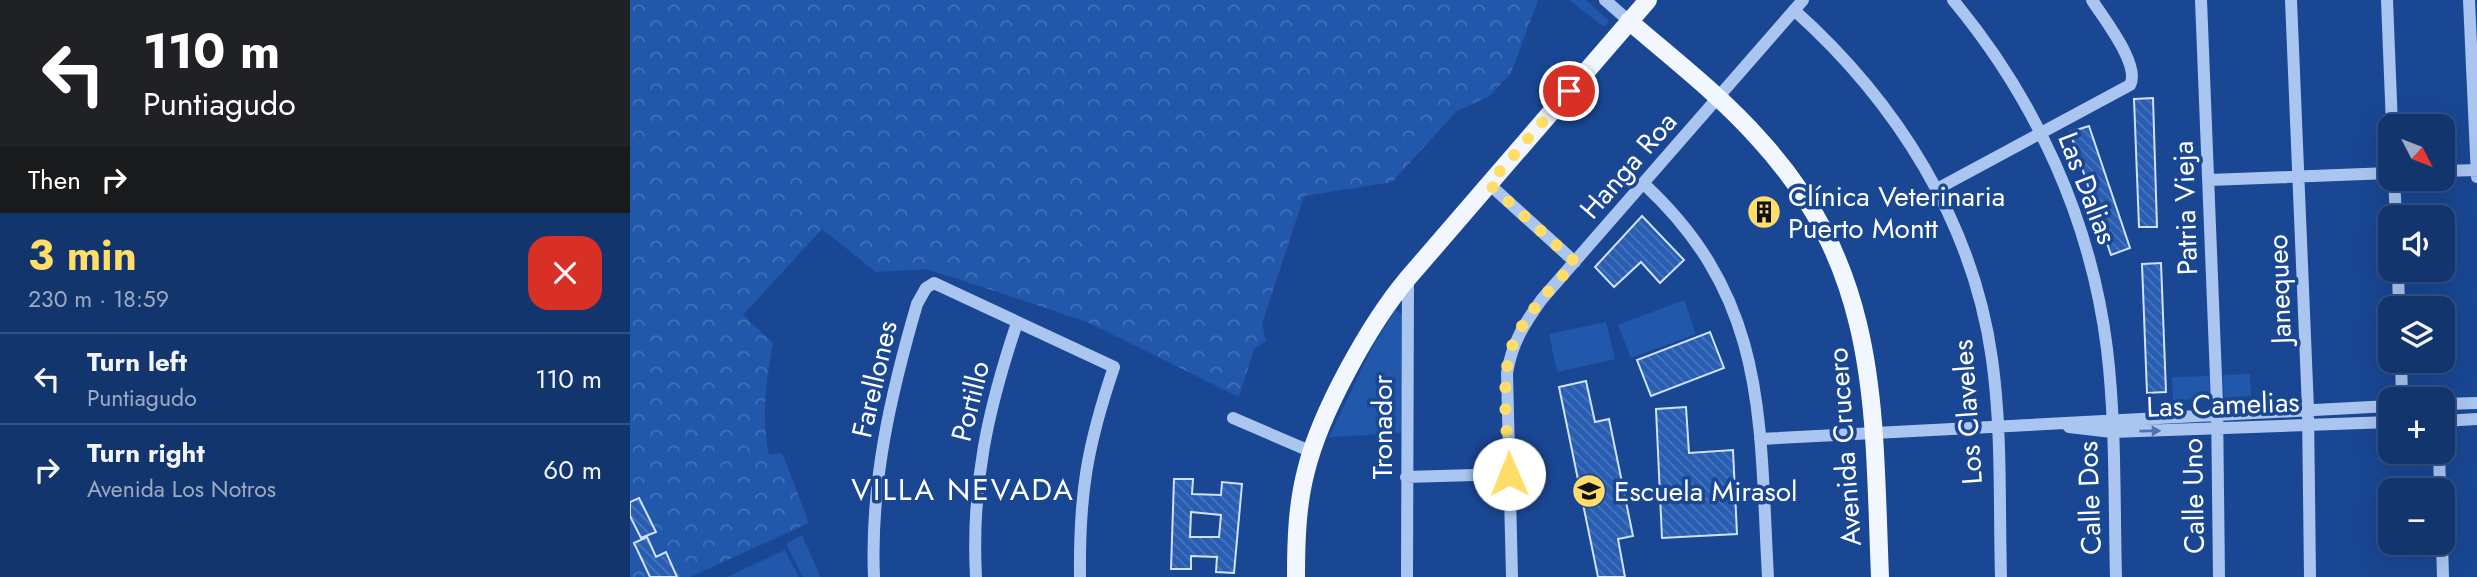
<!DOCTYPE html>
<meta charset="utf-8">
<style>
body{margin:0;font-family:Jost,sans-serif;background:#204076;color:#f1f3f6;height:100vh;display:flex;flex-direction:column;font-size:26px;white-space:nowrap}
*{box-sizing:border-box;margin:0}
p{font-size:23px;color:#9dabc2}
.icon{flex:none;width:38px;height:38px;fill:none;stroke:currentColor;stroke-width:2;stroke-linecap:round;stroke-linejoin:round}
.map{position:relative;flex:1;overflow:hidden}
.sheet{display:flex;flex-direction:column;background:#13356e;width:630px}
.sheet>*{flex:none}
.banner{background:#202124;color:#fff;overflow:hidden}
.needle{width:46px;rotate:132deg}
.buttons{position:absolute;left:1748px;top:114px;display:grid;gap:14px}
.buttons a{display:grid;place-items:center;width:77px;height:77px;border-radius:14px;background:#13356e;box-shadow:0 7px 28px #0002,0 0 0 2px #325081;font-size:35px}
.pin{position:absolute;display:grid;place-items:center;width:60px;height:60px;color:#fff;margin:-30px;border:4px solid #fff;border-radius:50%;box-shadow:0 2px 7px #0007}
.me{position:absolute;width:77px;margin:-38px;rotate:359deg;stroke-linejoin:round;filter:drop-shadow(0 0 5px #0008)}
.turn{display:flex;align-items:center;gap:24px;height:147px;padding:0 28px;font-size:32px}
.turn .icon{width:91px;height:91px;stroke-width:2.5}
.turn b{display:block;font-size:49px;line-height:60px}
.then{display:flex;align-items:center;height:66px;padding:0 28px;background:#0003;gap:14px;font-size:26px}
.round{display:grid;place-items:center;flex:none;width:74px;height:74px;border-radius:21px;background:#204076}
.head{display:flex;align-items:center;justify-content:space-between;height:119px;padding:0 28px}
h1{font-size:42px;font-weight:700;line-height:52px;color:#ffdd68}
ul{padding:0;list-style:none}
li{display:flex;align-items:center;gap:21px;height:91px;padding:0 28px;border-top:2px solid #325081}
li div{flex:1}
li b{display:block;font-size:26px}
li em{font-style:normal}
main{display:flex;flex:1;min-height:0}
.map>svg:first-child{display:block}
.green{fill:#2258ac}
.forest{fill:url(#forest-crowns)}
.building{fill:url(#building-back-hatch);stroke:#d0e1fb;stroke-width:2;fill-rule:evenodd}
.lines{fill:none;stroke-linecap:round;stroke-linejoin:round}
.minor{stroke:#aac5f0;stroke-width:12}
.major{stroke:#f2f7ff;stroke-width:18}
.oneway{fill:#4c73b4}
.route{stroke:#ffdd68;stroke-width:12;stroke-dasharray:0 21.6}
.labels{text-anchor:middle;stroke-width:7;stroke-linejoin:round;paint-order:stroke}
.street-label{font-size:28px;fill:#fff;stroke:#194793}
.poi-label{font-size:28px;fill:#fff;stroke:#194793;text-anchor:start}
.neighbourhood-label{font-size:30px;letter-spacing:2px;fill:#fff;stroke:#194793}
</style>
<main>
<section class="sheet">
<div class="banner">
<div class="turn"><svg class="icon" aria-label="left" viewBox="0 0 24 24"><path d="M17 20v-9H6M10 6l-5 5 5 5"/></svg><div><b>110 m</b>Puntiagudo</div></div>
<div class="then">Then<svg class="icon" aria-label="right" viewBox="0 0 24 24"><path d="M7 20v-9h11M14 6l5 5-5 5"/></svg></div>
</div>
<div class="head"><div><h1>3 min</h1><p>230 m · 18:59</p></div><a class="round" style="background:#d93025;color:#fff"><svg class="icon" aria-label="close" viewBox="0 0 24 24"><path d="M6 6l12 12M18 6L6 18"/></svg></a></div>
<ul>
<li><svg class="icon" aria-label="left" viewBox="0 0 24 24"><path d="M17 20v-9H6M10 6l-5 5 5 5"/></svg><div><b>Turn left</b><p>Puntiagudo</p></div><em>110 m</em></li>
<li><svg class="icon" aria-label="right" viewBox="0 0 24 24"><path d="M7 20v-9h11M14 6l5 5-5 5"/></svg><div><b>Turn right</b><p>Avenida Los Notros</p></div><em>60 m</em></li>
</ul>
</section>
<div class="map">
<svg width="1847" height="577" viewBox="0 0 1847 577">
<defs>
<pattern id="forest-crowns" width="20" height="18" patternUnits="userSpaceOnUse" patternTransform="scale(1.75)"><rect width="20" height="18" fill="#2258ac"/><path d="M2 6a3 3 0 1 1 6 0M12 15a3 3 0 1 1 6 0" fill="none" stroke="#4371b8"/></pattern>
<pattern id="building-back-hatch" width="6" height="6" patternUnits="userSpaceOnUse" patternTransform="scale(1.75)"><rect width="6" height="6" fill="#285db1"/><path d="M-1 5l2 2M0 0l6 6M5-1l2 2" fill="none" stroke="#4875bd"/></pattern>
</defs>
<rect width="100%" height="100%" fill="#194793"/>
<path class="green" d="M939,0H956L979,21L974,27Z
M1054,300L1066,334L1001,358L988,325Z
M765,310L773,315L771,433L699,437L741,350Z
M976,322L985,359L927,372L919,334Z
M1620,374L1621,396L1594,398L1593,375Z
M1581,376V399L1543,400L1542,377Z
M172,535L190,576L191,577H173L156,544Z
M155,550L169,577H97Z"/>
<path class="forest" d="M0,0H908L881,73L860,96L827,111L762,182L674,196L632,324L636,341L624,349L609,397L459,323L419,309L297,269L246,272L192,229L113,315L143,343C136,381 131,417 139,455L152,453L179,523L60,577H0Z"/>
<path class="building" d="M1523,98L1527,227H1509L1504,99Z
M1459,126L1500,248L1481,255L1440,132Z
M1135,196L1150,216L1134,228L1118,209Z
M1012,216L1054,260L1030,283L1011,262L984,287L965,267Z
M1531,263L1536,392L1517,393L1512,264Z
M1080,332L1094,368L1021,396L1007,360Z
M956,381L965,422L979,419L1003,536L988,539L995,577H968L929,387Z
M1056,407L1059,453L1103,450L1107,534L1032,538L1026,409Z
M544,479H563L562,494L591,495L592,482L612,484L604,573L586,572L587,557L561,556V569H541ZM561,512L591,515L589,537H560Z
M9,498L26,532L11,538L0,516V502Z
M17,537L26,557L36,552L47,577H20L4,543Z"/>
<g class="lines">
<path class="minor" d="M975,0L999,21
M1323,0C1406,100 1461,220 1477,349C1486,424 1484,502 1486,577
M1571,0L1587,403L1589,577
M1661,0L1678,409L1680,577
M1757,0L1762,126
M1839,0L1847,177
M1164,10C1266,101 1343,222 1362,359C1372,430 1369,505 1371,577
M1813,171L1847,170
M1764,178L1766,217
M1579,180L1760,173
M859,184L945,262
M1014,184C1139,300 1129,420 1138,577
M1307,189L1500,85C1511,65 1473,18 1462,0
M1768,270L1769,308
M1771,360L1772,399
M1813,404L1847,403
M603,418L682,452
M1813,421L1847,419
M1439,427L1482,432L1760,422
M1130,439L1760,406
M1809,452L1810,490
M776,477L879,474
M1812,542L1813,577
M244,577C240,483 261,393 287,304L296,288L304,283L484,367C457,446 449,494 450,577
M346,577C341,485 358,409 387,323
M777,577L778,278
M882,577L877,373C882,343 894,324 912,299L1173,0"/>
<path class="major" d="M999,21C1043,59 1091,96 1129,139C1251,272 1243,409 1250,577
M666,577C666,542 667,505 676,471C690,413 740,323 778,278L1018,0"/>
</g>
<defs><path id="oneway-solid" d="M-6-.8H1V-3.2L6.5 0L1 3.2V.8H-6Z" transform="scale(1.75)"/></defs>
<use class="oneway" href="#oneway-solid" transform="translate(1520 431) rotate(-1)"/>
<g class="lines">
<path class="route" d="M879,474C878,438 870,383 881,349C893,315 922,288 945,262L859,184L939,91"/>
</g>
<defs>
<g id="building-disc" transform="scale(1.75)"><circle r="9.5" fill="#ffdd68" stroke="#194793"/><path d="M-4-6H4V6H1V3H-1V6H-4ZM-2.5-4.3h1.7v1.8h-1.7ZM.8-4.3h1.7v1.8H.8ZM-2.5-1h1.7V.8h-1.7ZM.8-1h1.7V.8H.8Z" fill="#111"/></g>
<g id="school-disc" transform="scale(1.75)"><circle r="9.5" fill="#ffdd68" stroke="#194793"/><path d="M0-5L7-2L0 1L-7-2ZM-4 1L0 2.5L4 1V4Q0 6-4 4Z" fill="#111"/></g>
</defs>
<g fill-rule="evenodd">
<use href="#building-disc" x="1134" y="212"/>
<use href="#school-disc" x="959" y="491"/>
</g>
<g class="labels">
<g class="street-label">
<text transform="translate(998 165) rotate(-49)" y="10">Hanga Roa</text>
<text transform="translate(1458 188) rotate(69)" y="10">Las Dalias</text>
<text transform="translate(1555 208) rotate(-92)" y="10">Patria Vieja</text>
<text transform="translate(1649 289) rotate(-92)" y="10">Janequeo</text>
<text transform="translate(244 379) rotate(-77)" y="10">Farellones</text>
<text transform="translate(340 401) rotate(-76)" y="10">Portillo</text>
<text transform="translate(1593 404) rotate(-2)" y="10">Las Camelias</text>
<text transform="translate(1337 412) rotate(-94)" y="10">Los Claveles</text>
<text transform="translate(752 427) rotate(-90)" y="10">Tronador</text>
<text transform="translate(1214 447) rotate(-94)" y="10">Avenida Crucero</text>
<text transform="translate(1563 496) rotate(-91)" y="10">Calle Uno</text>
<text transform="translate(1459 498) rotate(-92)" y="10">Calle Dos</text>
</g>
<g class="poi-label">
<text x="1158" y="206">Clínica Veterinaria<tspan x="1158" dy="32">Puerto Montt</tspan></text>
<text x="984" y="501">Escuela Mirasol</text>
</g>
<g class="neighbourhood-label">
<text x="333" y="500">VILLA NEVADA</text>
</g>
</g>
</svg>
<div class="buttons">
<a><svg class="needle" viewBox="-14 -14 28 28"><path d="M0-13l5 13h-10z" fill="#e53935"/><path d="M0 13l5-13h-10z" fill="#9dabc2"/></svg></a>
<a><svg class="icon" aria-label="sound" viewBox="0 0 24 24"><path d="M4 9h4l5-4v14l-5-4H4zM17 9q2 3 0 6"/></svg></a>
<a><svg class="icon" aria-label="layers" viewBox="0 0 24 24"><path d="M12 4l9 5-9 5-9-5zM3 14l9 5 9-5"/></svg></a>
<a>+</a>
<a>−</a>
</div>
<div class="pin" style="left:939px;top:91px;background:#d93025"><svg class="icon" aria-label="arrive" viewBox="0 0 24 24"><path d="M6 21V4h12l-3 4 3 4H6"/></svg></div>
<svg class="me" style="left:879px;top:474px" viewBox="-20 -20 40 40"><circle r="19" fill="#fff"/><path d="M0-13L10 11 0 6-10 11z" fill="#ffdd68"/></svg>
</div>
</main>
